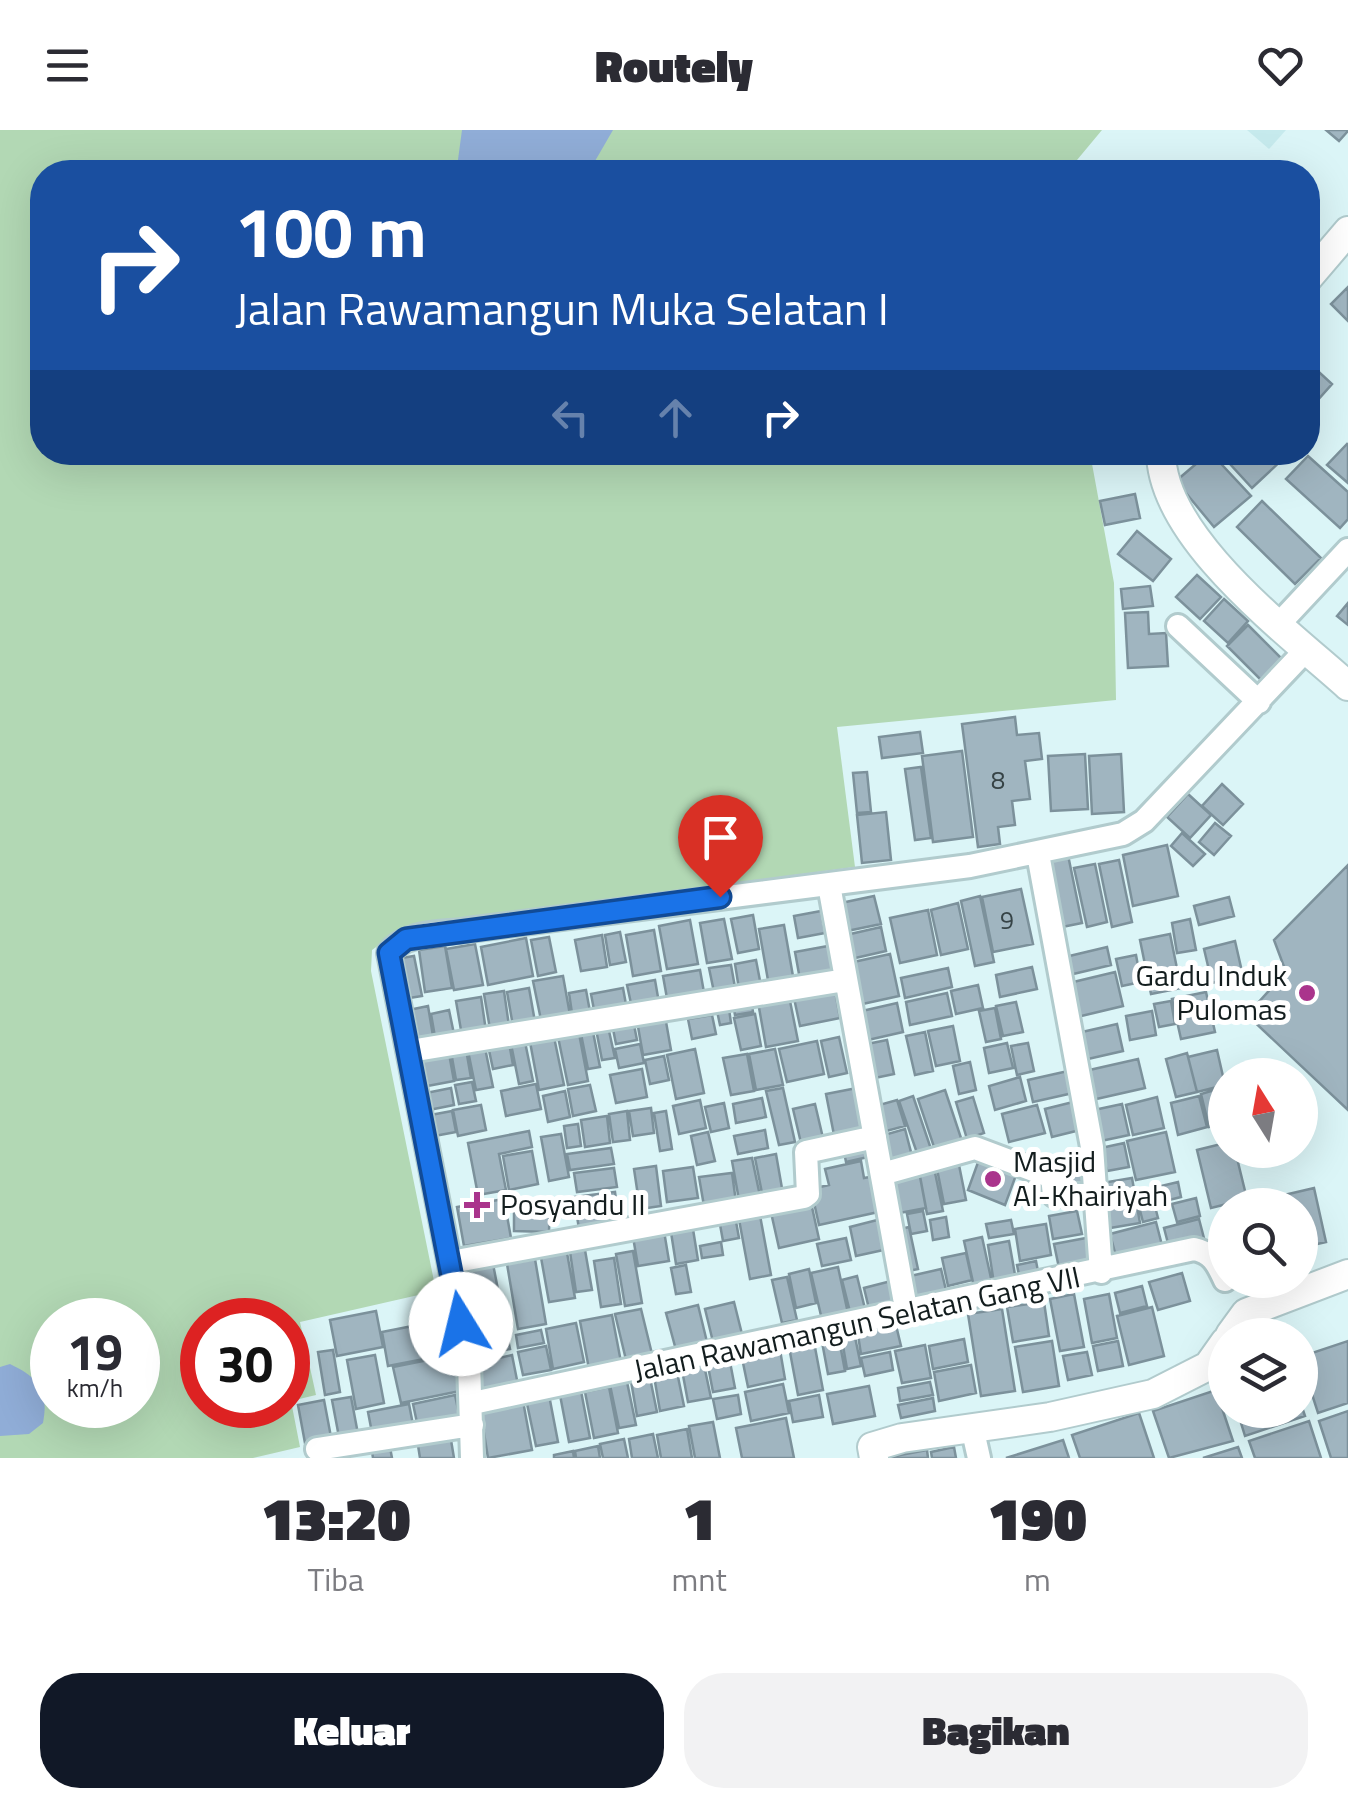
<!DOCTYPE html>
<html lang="id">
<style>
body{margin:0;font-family:"Titillium Web",sans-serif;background:#f2f2f3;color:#2b2b33;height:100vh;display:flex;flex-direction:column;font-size:38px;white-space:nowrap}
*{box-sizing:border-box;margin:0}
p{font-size:32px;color:#7c7c81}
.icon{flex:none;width:55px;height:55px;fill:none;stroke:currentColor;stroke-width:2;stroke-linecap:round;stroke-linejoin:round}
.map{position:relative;height:1328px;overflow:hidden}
.panel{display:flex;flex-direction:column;background:#fff;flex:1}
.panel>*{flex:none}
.banner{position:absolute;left:30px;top:30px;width:1290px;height:305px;border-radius:40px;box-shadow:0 10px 40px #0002;background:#1a4fa0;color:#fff;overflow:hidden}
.needle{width:65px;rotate:349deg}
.tools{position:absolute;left:1208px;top:928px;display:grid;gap:20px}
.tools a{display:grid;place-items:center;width:110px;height:110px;border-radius:50%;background:#fff;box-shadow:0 10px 40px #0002;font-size:50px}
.speed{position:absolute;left:30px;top:1168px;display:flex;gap:20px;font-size:50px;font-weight:700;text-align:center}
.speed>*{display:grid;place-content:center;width:130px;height:130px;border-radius:50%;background:#fff;box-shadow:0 10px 40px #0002;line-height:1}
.speed small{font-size:25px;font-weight:400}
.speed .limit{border:15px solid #d22;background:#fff;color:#111}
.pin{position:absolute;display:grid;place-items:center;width:85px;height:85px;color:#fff;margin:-102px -42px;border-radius:50% 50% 50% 0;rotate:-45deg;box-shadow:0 0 10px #0007}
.pin .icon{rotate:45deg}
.me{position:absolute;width:110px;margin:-55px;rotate:351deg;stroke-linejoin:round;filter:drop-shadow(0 0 8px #0008)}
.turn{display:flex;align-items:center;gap:35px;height:210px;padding:0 40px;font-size:45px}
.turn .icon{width:130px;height:130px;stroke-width:2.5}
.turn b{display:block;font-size:70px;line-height:85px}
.lanes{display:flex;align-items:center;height:95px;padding:0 40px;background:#0003;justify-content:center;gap:50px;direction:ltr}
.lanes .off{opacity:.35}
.eta{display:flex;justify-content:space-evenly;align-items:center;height:170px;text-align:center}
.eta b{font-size:60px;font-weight:800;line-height:70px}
.cta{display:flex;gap:20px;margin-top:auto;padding:20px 40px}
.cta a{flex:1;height:115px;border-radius:40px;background:#111827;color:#fff;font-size:40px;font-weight:800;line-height:115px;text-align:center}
.cta a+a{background:#f2f2f3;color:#2b2b33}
header{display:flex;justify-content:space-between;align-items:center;height:130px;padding:0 40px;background:#fff;font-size:45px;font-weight:800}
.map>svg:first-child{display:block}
.built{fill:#c6eaed}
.green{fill:#b2d8b4;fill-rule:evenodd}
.water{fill:#90add7}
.building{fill:#a0b5c0;stroke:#7c919b;stroke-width:2.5}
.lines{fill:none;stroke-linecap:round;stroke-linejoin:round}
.minor-casing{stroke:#b1cbcd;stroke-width:28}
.tertiary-casing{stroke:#b1cbcd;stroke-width:32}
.minor{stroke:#fff;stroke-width:22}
.tertiary{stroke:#fff;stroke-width:28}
.route-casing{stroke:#114b97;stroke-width:25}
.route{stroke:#1a73e8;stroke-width:18}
.poi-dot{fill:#aa348c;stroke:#fff;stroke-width:4}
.labels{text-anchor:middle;stroke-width:10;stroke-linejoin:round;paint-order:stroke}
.number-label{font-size:25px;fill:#364346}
.poi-label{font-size:30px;fill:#131d1e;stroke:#fff;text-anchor:start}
.street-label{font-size:30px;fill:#131d1e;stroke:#fff}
</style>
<header><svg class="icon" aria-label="menu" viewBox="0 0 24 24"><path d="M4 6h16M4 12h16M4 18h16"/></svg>Routely<svg class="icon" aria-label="heart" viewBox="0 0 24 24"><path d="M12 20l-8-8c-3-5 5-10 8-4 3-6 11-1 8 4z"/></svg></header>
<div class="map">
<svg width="1348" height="1328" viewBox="0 0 1348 1328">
<rect width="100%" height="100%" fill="#dbf5f7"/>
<path class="built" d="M1247,0H1286L1269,19Z"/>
<path class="green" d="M0,0H1102L1067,42H42V322L1090,323L1114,453L1116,570L837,597L855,737L404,797L372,820L371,841L436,1161L300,1192L316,1265L291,1271L300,1317L253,1328H0ZM52,1190H138V1275H52ZM202,1190H288V1275H202Z"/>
<path class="water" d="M462,0H613L591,38L580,42H449L457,37Z
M10,1234C39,1248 49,1260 43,1293L29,1304L0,1306V1237Z"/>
<path class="building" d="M1326,0H1348V1L1339,11Z
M1348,157V191L1331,174Z
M1308,232L1332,254L1308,281Z
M1347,314L1348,315V353L1327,335Z
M1210,322L1251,366L1214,397L1176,351Z
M1219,322H1279L1284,328L1252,358Z
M1308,326L1348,362V389L1340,398L1286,349Z
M1135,364L1140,388L1105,395L1100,371Z
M1262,371L1321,428L1295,454L1237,397Z
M1137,401L1171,429L1153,451L1118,424Z
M1197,445L1221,467L1200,489L1176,467Z
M1150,456L1153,476L1123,479L1121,459Z
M1224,469L1248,491L1228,513L1204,491Z
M1348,473V495L1337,486Z
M1148,482L1149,504L1166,503L1168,536L1128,538L1125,483Z
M1248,495L1282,529L1261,550L1227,516Z
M1015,587L1017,605L1039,603L1042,629L1025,631L1030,669L1012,671L1015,695L998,697L1000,714L978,717L962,594Z
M920,602L923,623L882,628L879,607Z
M962,621L973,707L933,712L922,626Z
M1085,624L1088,679L1051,681L1048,626Z
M1121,624L1124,682L1092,684L1089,626Z
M921,637L931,708L915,710L905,639Z
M867,642L871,682L857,683L853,643Z
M1222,654L1243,674L1223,695L1202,676Z
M1188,664L1211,685L1190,708L1167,687Z
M886,682L891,730L862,733L857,685Z
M1215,693L1231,706L1214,725L1199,712Z
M1182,703L1205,724L1193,736L1171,716Z
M1167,715L1178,766L1133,776L1123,725Z
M1068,725L1082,793L1057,798L1042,730Z
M1119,730L1132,792L1112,797L1099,734Z
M1095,734L1107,792L1087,797L1074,738Z
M1348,735V980L1247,885L1286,842L1274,810Z
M1021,759L1033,814L993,822L982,767Z
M874,766L881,794L847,801L841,773Z
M980,766L994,832L975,836L961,771Z
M1229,767L1234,786L1199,795L1194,776Z
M958,773L968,819L941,825L931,780Z
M928,780L937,825L900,833L890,788Z
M821,781L825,803L798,808L794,786Z
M753,785L759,819L738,823L731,789Z
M724,789L732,829L707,833L700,793Z
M1190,789L1196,820L1177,823L1172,793Z
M690,790L698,834L667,839L659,796Z
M784,795L794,852L769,856L759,799Z
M881,797L886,821L851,829L846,805Z
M654,800L661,841L633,846L626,805Z
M620,802L626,832L610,835L605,805Z
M1170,804L1181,858L1151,864L1140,810Z
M602,805L607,837L581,841L575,810Z
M549,807L556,842L538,846L531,810Z
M526,808L533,846L488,855L481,817Z
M1235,811L1243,846L1212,853L1204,819Z
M475,814L483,855L454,860L446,819Z
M445,816L452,858L425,862L419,820Z
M828,816L834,849L801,855L795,822Z
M1107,817L1111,835L1065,846L1061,828Z
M890,824L899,866L858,875L849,833Z
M1136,825L1141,852L1122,856L1116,829Z
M414,826L422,866L403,869L395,829Z
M756,830L762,861L740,865L735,834Z
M731,835L736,863L715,867L709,838Z
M1032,837L1037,859L1000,867L996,845Z
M948,838L952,857L905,868L901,848Z
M700,840L705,868L668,874L663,846Z
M1115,842L1123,876L1073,888L1065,854Z
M563,846L570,885L541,890L533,851Z
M655,850L659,873L632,878L627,855Z
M978,855L983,878L956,884L951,861Z
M529,858L535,892L513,896L507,862Z
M623,858L627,880L595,885L591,864Z
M586,860L591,887L573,890L569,863Z
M835,860L840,888L800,896L794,868Z
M504,861L509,896L490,899L484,864Z
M1206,862L1215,902L1181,909L1172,869Z
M947,863L952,886L910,895L906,872Z
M789,866L798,911L766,917L758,872Z
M481,867L486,901L462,906L456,871Z
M751,870L753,882L735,885L733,874Z
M1171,871L1175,894L1159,897L1154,874Z
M1016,872L1023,902L1003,906L996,876Z
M897,873L903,902L868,910L862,881Z
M428,876L433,906L409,911L404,881Z
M995,878L1001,909L986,912L979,881Z
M729,879L731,893L720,895L717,881Z
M449,880L454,904L435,907L431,884Z
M1152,881L1156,905L1130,910L1126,886Z
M755,884L761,916L741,920L734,888Z
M712,885L716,904L692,909L688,889Z
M665,886L671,920L643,925L637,891Z
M633,890L637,910L616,914L612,894Z
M607,892L615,928L602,930L595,894Z
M1117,894L1123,921L1088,929L1082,902Z
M953,896L960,931L936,936L928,901Z
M578,898L588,951L568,955L557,902Z
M593,902L600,937L588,939L581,904Z
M925,902L933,941L915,945L906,906Z
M508,907L513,935L493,939L487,911Z
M524,907L533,951L519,954L510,909Z
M554,907L564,955L539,960L530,912Z
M839,907L847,943L829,947L821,911Z
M887,910L894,944L870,949L862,915Z
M817,911L824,944L787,952L779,919Z
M484,913L493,957L476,960L467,916Z
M1007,913L1013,938L989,943L984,918Z
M1028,913L1034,941L1017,945L1011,916Z
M640,914L644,933L619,938L615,919Z
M448,918L454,951L422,957L415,925Z
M466,919L471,948L456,950L451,922Z
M695,919L704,963L676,969L667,925Z
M775,919L783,955L756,960L749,924Z
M1217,920L1225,955L1197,962L1188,927Z
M1187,923L1197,962L1176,967L1166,929Z
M747,924L754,961L731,965L723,928Z
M664,926L669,950L650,954L645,930Z
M1138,929L1145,958L1092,970L1085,941Z
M970,932L976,960L959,964L953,936Z
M642,939L647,967L616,973L610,945Z
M1068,941L1073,963L1033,972L1028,950Z
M1020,947L1026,971L995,980L989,956Z
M472,952L476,971L459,974L455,955Z
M536,954L541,979L506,986L501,961Z
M590,955L596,981L573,986L568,959Z
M451,958L454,975L424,981L421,964Z
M783,958L795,1012L779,1015L766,961Z
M857,958L866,1004L835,1010L826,964Z
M1221,958L1225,993L1209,997L1201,964Z
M945,960L962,1011L935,1020L918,969Z
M565,961L570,987L548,992L543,966Z
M913,966L931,1019L917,1023L899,971Z
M1199,966L1207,997L1178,1005L1171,973Z
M973,967L984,1003L967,1009L956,972Z
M1157,967L1164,998L1133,1005L1126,975Z
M762,968L766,987L736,993L733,974Z
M700,970L706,998L679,1004L673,976Z
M897,970L905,996L879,1003L872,977Z
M1073,972L1080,1000L1052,1007L1045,979Z
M724,973L729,998L711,1002L705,977Z
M815,974L823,1008L801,1013L793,979Z
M1122,974L1129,1005L1101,1011L1094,980Z
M481,975L486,1000L458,1006L453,980Z
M1037,975L1045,1003L1009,1012L1002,984Z
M651,978L654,1003L633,1006L629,981Z
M452,981L456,1002L429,1007L425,986Z
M627,981L630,1010L613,1012L609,984Z
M666,981L672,1019L660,1021L654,983Z
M607,986L610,1013L585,1017L581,990Z
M578,994L581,1016L567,1018L564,996Z
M905,999L912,1026L891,1032L884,1005Z
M765,1000L768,1018L738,1024L734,1006Z
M529,1001L532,1017L499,1024L506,1060L478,1065L468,1013Z
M708,1002L715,1031L697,1035L691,1006Z
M1166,1002L1175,1042L1136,1050L1127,1011Z
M561,1004L569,1047L549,1051L541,1007Z
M865,1012L868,1027L846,1032L843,1017Z
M1124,1013L1129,1037L1107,1041L1101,1018Z
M1225,1013V1020H1235L1247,1069L1211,1078L1197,1020Z
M611,1018L614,1034L570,1040L567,1024Z
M532,1021L538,1054L509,1060L503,1026Z
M776,1024L783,1064L763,1068L755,1028Z
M981,1024L1019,1037L1005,1075L968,1060Z
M1084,1027L1086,1060L1059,1061L1057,1028Z
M752,1028L760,1066L739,1070L732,1031Z
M958,1030L966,1070L944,1074L936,1034Z
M861,1031L864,1048L875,1046L883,1081L819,1095L811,1059L829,1055L825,1039Z
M933,1033L943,1081L927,1084L918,1036Z
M656,1036L661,1076L640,1079L634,1039Z
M693,1037L698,1068L667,1072L663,1041Z
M614,1038L617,1057L577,1062L574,1043Z
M919,1041L926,1078L894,1084L887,1047Z
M732,1043L736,1072L704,1076L699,1047Z
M1132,1048L1140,1093L1110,1098L1102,1053Z
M1178,1052L1181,1067L1157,1073L1153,1058Z
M1314,1058L1326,1112L1300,1118V1075H1282L1280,1066Z
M1151,1061L1158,1088L1143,1092L1136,1065Z
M615,1062L619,1093L579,1099L574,1067Z
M810,1068L819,1109L779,1118L770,1078Z
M1196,1068L1200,1086L1177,1092L1172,1074Z
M504,1069L511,1108L464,1116L457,1077Z
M514,1069L550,1070L549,1102L514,1101Z
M759,1080L771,1145L750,1149L738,1084Z
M923,1081L927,1101L911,1104L907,1084Z
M1077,1081L1082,1104L1053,1109L1049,1086Z
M735,1086L739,1108L723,1111L719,1089Z
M946,1087L949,1107L933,1110L930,1090Z
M881,1089L888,1119L856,1126L850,1097Z
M1199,1089L1205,1112L1170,1121L1164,1098Z
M1011,1090L1014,1104L989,1108L986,1094Z
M1156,1092L1163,1119L1117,1130L1110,1104Z
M692,1093L698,1130L676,1134L670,1096Z
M1046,1094L1051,1125L1020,1131L1015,1099Z
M909,1097L918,1139L904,1142L896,1100Z
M664,1101L669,1131L638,1136L633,1107Z
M982,1107L994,1162L976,1166L964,1111Z
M846,1108L851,1130L822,1136L817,1114Z
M1086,1108L1090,1131L1059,1138L1054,1114Z
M1009,1111L1017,1156L995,1160L988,1115Z
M721,1112L723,1125L702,1128L700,1116Z
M566,1117L575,1168L549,1172L540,1122Z
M585,1120L592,1160L576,1162L570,1122Z
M633,1121L642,1173L625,1176L616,1124Z
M966,1123L972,1150L948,1156L942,1128Z
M614,1128L621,1174L601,1177L594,1131Z
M535,1129L546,1194L518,1199L507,1134Z
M1036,1131L1040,1152L1021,1155L1017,1135Z
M493,1134L500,1170L469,1176L462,1140Z
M686,1135L691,1162L676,1164L671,1138Z
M838,1137L849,1188L823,1194L811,1143Z
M809,1139L816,1173L796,1178L789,1144Z
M941,1139L949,1173L913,1181L906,1147Z
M1182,1143L1190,1171L1158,1180L1149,1152Z
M857,1146L866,1183L851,1186L842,1150Z
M787,1147L797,1190L782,1193L772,1150Z
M891,1151L897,1177L870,1183L864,1158Z
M1142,1156L1147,1176L1120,1183L1115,1163Z
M1074,1164L1084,1217L1060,1221L1050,1169Z
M1109,1164L1117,1208L1092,1213L1084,1169Z
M734,1172L743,1208L714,1216L705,1179Z
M1044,1172L1049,1206L1013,1212L1007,1177Z
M504,1173L509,1200L474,1207L468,1181Z
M698,1175L707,1212L676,1220L666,1183Z
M1152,1177L1164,1226L1129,1235L1117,1186Z
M641,1179L653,1228L627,1234L615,1184Z
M1002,1179L1015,1261L981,1266L968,1184Z
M376,1181L383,1217L337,1226L330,1190Z
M612,1185L621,1232L589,1239L580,1191Z
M448,1189L455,1223L388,1236L382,1202Z
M895,1191L901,1216L861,1224L857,1199Z
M576,1193L584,1232L553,1239L546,1199Z
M541,1200L544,1213L518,1218L516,1205Z
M507,1205L510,1219L472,1227L469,1212Z
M855,1207L861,1236L847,1239L842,1210Z
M839,1209L845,1241L828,1244L822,1212Z
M964,1209L968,1232L933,1239L929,1216Z
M1052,1211L1059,1256L1023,1262L1015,1217Z
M1118,1211L1123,1236L1098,1241L1093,1216Z
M1348,1211V1273L1318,1283L1300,1227Z
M814,1212L823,1260L798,1265L789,1217Z
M925,1215L931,1248L902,1253L895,1221Z
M546,1216L551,1240L523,1245L518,1222Z
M333,1220L340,1262L325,1265L318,1222Z
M780,1220L785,1249L748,1257L742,1228Z
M890,1222L893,1240L865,1246L861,1228Z
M1087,1222L1092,1245L1068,1250L1063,1226Z
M375,1225L384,1273L356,1279L347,1230Z
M453,1225L460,1261L401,1273L393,1237Z
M512,1225L519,1260L480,1268L473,1234Z
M730,1232L735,1258L713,1262L708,1236Z
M704,1235L711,1268L688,1272L682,1240Z
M971,1235L976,1263L939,1271L934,1242Z
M677,1242L684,1276L660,1281L654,1246Z
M650,1248L657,1282L637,1286L631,1251Z
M627,1252L636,1295L619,1298L610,1255Z
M930,1252L933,1265L900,1271L898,1258Z
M783,1254L789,1283L751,1291L745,1262Z
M869,1256L875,1286L833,1294L827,1264Z
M609,1257L618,1303L594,1308L585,1262Z
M1216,1260L1233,1311L1169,1328L1153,1281Z
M581,1261L590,1308L569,1312L560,1265Z
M455,1265L461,1294L419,1302L413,1274Z
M549,1265L558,1312L536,1316L526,1269Z
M738,1265L741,1284L717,1289L713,1269Z
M819,1265L823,1287L793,1292L789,1271Z
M351,1267L358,1304L339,1307L332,1270Z
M933,1268L935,1281L901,1288L898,1275Z
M324,1270L331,1307L305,1313L298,1275Z
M523,1271L532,1320L488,1328L480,1278Z
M1300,1271L1305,1286L1245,1306L1237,1280H1300Z
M409,1274L414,1300L373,1308L368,1282Z
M1348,1281V1328H1331L1319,1291Z
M1139,1283L1154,1328H1080L1072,1305Z
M786,1288L794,1328H742L736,1298Z
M1309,1291L1321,1328H1255L1249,1311Z
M713,1292L720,1328H695L689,1296Z
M687,1299L692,1328H661L657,1305Z
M450,1304L454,1328H420L417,1309Z
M653,1304L658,1328H632L629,1309Z
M624,1309L628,1328H603L600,1314Z
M1063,1310L1069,1328H1006Z
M389,1312L392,1328H373L371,1315Z
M598,1316L600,1328H576L575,1321Z
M954,1317L956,1328H932L931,1322Z
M1238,1317L1242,1328H1203Z
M927,1320L928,1328H890V1327Z
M573,1321L574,1328H554V1325Z"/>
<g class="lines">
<g class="minor-casing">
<path id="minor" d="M1279,494L1348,420
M1178,496L1259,572
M1038,724L1092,1017L1101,1142
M829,755L907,1184
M410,921L845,850
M882,1044L975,1018L1052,1047L1054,1065H1095
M451,1132L804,1067L808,1064L806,1022L875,1007
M473,1273L1194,1119C1213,1123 1217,1133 1225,1150
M972,1297L979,1328
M317,1319L472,1295
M472,1328L469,1232L389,823C406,801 443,804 468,800L970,736L1123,704L1144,691L1307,519"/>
</g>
<g class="tertiary-casing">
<path id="tertiary" d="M1308,148L1348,101
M1161,322C1161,408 1288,502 1348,556
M1230,1205L1246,1183L1348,1144
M874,1328L872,1317L902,1308L1050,1287L1153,1264L1208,1236L1225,1212"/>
</g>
<use href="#minor" class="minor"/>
<use href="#tertiary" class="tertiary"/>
</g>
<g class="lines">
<g class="route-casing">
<path id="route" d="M461,1194L389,823L406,809L720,767"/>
</g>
<use href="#route" class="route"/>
</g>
<g class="poi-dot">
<circle cx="1307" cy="863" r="10"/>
<circle cx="993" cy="1049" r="10"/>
<path d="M472 1060h10v10h10v10h-10v10h-10v-10h-10v-10h10z"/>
</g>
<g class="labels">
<g class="number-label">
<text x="998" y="659">8</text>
<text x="1007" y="799">9</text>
</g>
<g class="poi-label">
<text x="1287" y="856" text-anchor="end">Gardu Induk<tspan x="1287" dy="34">Pulomas</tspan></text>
<text x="1013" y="1042">Masjid<tspan x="1013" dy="34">Al-Khairiyah</tspan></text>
<text x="500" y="1085">Posyandu II</text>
</g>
<g class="street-label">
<text transform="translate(857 1194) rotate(-12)" y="10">Jalan Rawamangun Selatan Gang VII</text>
</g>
</g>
</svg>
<div class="tools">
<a><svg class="needle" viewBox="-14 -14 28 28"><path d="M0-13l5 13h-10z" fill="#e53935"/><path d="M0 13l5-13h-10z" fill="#7c7c81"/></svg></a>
<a><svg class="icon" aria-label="search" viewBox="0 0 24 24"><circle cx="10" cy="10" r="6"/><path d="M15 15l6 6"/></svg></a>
<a><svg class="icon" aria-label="layers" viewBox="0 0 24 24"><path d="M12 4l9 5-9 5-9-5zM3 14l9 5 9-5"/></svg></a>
</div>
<div class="speed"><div>19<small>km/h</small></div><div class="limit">30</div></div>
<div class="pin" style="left:720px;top:767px;background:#d93025"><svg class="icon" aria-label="arrive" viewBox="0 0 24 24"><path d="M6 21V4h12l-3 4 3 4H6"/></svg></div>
<svg class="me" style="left:461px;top:1194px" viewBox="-20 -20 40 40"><circle r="19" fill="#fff"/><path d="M0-13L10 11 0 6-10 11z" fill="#1a73e8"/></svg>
<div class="banner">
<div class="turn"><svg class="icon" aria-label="right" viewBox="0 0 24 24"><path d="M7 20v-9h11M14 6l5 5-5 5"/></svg><div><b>100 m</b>Jalan Rawamangun Muka Selatan I</div></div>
<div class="lanes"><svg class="icon off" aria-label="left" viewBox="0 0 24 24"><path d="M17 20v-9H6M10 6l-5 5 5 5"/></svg><svg class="icon off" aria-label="ahead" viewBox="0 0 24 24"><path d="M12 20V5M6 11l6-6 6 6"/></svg><svg class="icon" aria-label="right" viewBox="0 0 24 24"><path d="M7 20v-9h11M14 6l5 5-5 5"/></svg></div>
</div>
</div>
<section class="panel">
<div class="eta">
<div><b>13:20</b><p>Tiba</p></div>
<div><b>1</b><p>mnt</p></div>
<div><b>190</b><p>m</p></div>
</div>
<div class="cta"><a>Keluar</a><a>Bagikan</a></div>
</section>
